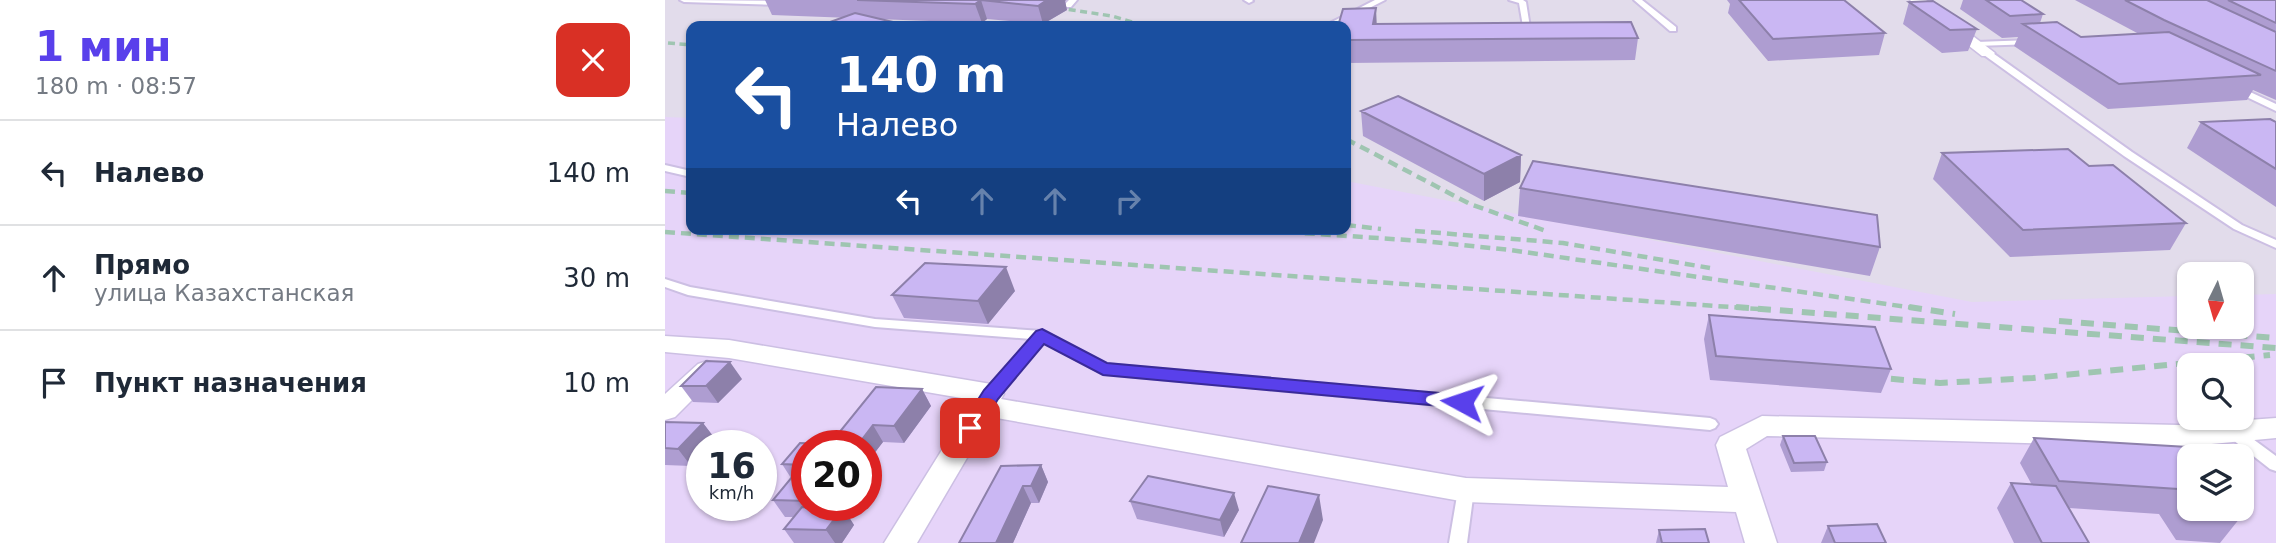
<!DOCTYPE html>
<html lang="ru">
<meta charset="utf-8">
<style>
body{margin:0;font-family:"DejaVu Sans",sans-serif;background:#f2f2f3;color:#1f2937;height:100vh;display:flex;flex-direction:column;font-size:26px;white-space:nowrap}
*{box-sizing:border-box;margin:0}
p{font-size:23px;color:#747a83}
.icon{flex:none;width:38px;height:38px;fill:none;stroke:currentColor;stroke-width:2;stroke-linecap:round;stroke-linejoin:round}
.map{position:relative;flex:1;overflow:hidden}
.drawer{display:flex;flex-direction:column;background:#fff;width:665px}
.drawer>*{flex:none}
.hud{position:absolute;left:21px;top:21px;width:665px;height:214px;border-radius:14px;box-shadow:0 2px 5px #0004;background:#1a4fa0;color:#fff;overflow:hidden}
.needle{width:46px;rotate:185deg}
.tools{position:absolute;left:1512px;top:262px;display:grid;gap:14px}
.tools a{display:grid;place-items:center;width:77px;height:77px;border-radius:14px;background:#fff;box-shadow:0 2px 5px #0004;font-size:35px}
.speed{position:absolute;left:21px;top:430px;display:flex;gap:14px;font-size:35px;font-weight:700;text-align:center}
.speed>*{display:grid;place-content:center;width:91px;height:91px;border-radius:50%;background:#fff;box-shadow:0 2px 5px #0004;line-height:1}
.speed small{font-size:18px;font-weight:400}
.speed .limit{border:10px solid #d22;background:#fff;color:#111}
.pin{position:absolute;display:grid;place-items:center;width:60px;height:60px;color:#fff;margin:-30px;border-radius:14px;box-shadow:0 4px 10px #0006}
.me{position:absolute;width:77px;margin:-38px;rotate:275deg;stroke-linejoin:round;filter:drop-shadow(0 0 5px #0008)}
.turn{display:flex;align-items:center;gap:24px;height:147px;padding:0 35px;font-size:32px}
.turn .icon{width:91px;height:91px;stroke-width:2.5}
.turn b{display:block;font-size:49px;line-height:60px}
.lanes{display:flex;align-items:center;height:66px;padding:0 35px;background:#0003;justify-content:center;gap:35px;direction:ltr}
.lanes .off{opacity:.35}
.round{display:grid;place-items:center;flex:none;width:74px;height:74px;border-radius:14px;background:#f2f2f3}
.headline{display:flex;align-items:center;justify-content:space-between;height:119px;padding:0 35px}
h1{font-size:42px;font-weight:600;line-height:52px;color:#5940eb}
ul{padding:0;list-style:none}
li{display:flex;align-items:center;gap:21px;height:105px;padding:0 35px;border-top:2px solid #e0e1e3}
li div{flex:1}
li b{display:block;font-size:26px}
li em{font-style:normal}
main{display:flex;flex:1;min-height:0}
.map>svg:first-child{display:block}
.residential{fill:#e6d4f9;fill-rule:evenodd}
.industrial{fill:#e2dceb}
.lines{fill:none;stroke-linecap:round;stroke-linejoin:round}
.service-casing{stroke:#ccbfe3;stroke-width:4}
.minor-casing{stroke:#ccbfe3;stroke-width:3}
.service{fill:#fff;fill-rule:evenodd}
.minor{fill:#fff;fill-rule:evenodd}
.rail-far2{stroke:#9fc5b1;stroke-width:3.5;stroke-dasharray:7 4.5;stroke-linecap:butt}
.rail-far1{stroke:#9fc5b1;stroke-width:4.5;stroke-dasharray:10 6;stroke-linecap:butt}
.rail{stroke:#9fc5b1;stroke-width:6;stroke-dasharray:13 9;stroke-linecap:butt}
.wall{fill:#ae9dd1}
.shaded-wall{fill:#8d80aa}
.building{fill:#cab7f3;stroke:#8d80aa;stroke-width:2}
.route{fill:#5940eb;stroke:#3a2a99;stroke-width:2}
</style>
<main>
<section class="drawer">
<div class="headline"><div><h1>1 мин</h1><p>180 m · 08:57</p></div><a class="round" style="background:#d93025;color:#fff"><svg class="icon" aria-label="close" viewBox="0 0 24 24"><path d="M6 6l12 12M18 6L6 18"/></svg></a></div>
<ul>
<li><svg class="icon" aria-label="left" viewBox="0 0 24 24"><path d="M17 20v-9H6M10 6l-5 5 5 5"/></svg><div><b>Налево</b></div><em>140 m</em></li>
<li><svg class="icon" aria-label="ahead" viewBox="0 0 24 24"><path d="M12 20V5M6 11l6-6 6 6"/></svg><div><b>Прямо</b><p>улица Казахстанская</p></div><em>30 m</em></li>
<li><svg class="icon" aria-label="arrive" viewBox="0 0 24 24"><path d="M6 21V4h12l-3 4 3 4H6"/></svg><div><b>Пункт назначения</b></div><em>10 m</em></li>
</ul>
</section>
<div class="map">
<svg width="1611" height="543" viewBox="0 0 1611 543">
<rect width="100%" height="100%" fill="#efe0fd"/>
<path class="residential" d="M0,0H1611V543H0ZM26,26H681V229H26ZM1524,275H1577V327H1524ZM1524,366H1577V418H1524ZM37,446H96V506H37ZM142,446H201V506H142ZM1524,457H1577V509H1524Z"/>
<path class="industrial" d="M0,0H1611V294L1577,295V275H1524V296L1307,302L681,181V26H26V118L0,117Z"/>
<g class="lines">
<g class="service-casing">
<path id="service" d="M15,0L117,1L121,3L117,5L19,2Z
M404,0H412L406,7H400L399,5Z
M579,0H587L588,1L584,3Z
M710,0H720L669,26H659Z
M844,0H858L861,2L867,40L860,38L854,3Z
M969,0H977L1011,27V31H1005Z
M1367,40H1370V44L1311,46L1307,44L1311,42Z
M1319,51H1325L1467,152L1577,225L1611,240V248L1569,229L1459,156L1319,55Z
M1570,85L1611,104V111L1567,90L1566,88Z
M0,165L26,171V177L0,171Z
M0,279L25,287L210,319L377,331L441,364L1045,418L1050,420L1053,424L1050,428L1045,430L438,374L379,342L331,398H321L319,394L321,390L366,339L210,327L23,295L0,287Z
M1568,426L1573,428L1611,456V471L1605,469L1563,436L1560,432L1563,428Z
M801,484L807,485L809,490L802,543H784L793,490L795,485Z"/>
</g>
<g class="minor-casing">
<path id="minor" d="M1245,0H1261L1330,53L1327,56H1317Z
M0,336L64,340L326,384L336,387L339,394L336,399L801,478L1063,487L1051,445L1055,437L1097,416L1514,425L1611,418V438L1514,447L1102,436L1081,449L1112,543H1080L1071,512L801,502L326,417L252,543H219L308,400L64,358L0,352Z
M42,361L51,364L55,370L51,376L10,417L0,420V394L33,364Z"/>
</g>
<use href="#service" class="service"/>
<use href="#minor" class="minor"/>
<path class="rail-far2" d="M381,6L447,16L481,26
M3,43L26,45"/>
<path class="rail-far1" d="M681,139L805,204L884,232
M0,191L26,193
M681,225L716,229
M576,229L758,241L845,250L1256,309
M750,231L898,243L1045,268
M0,232L1094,309"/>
<path class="rail" d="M1071,307L1611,348
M1244,307L1290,314
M1394,321L1611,338
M1204,377L1275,383L1368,378L1605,355"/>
</g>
<path class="wall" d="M100,0H401L400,1L402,10L378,24L322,19L317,23L107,15Z
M1062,0H1179L1220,33L1214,55L1103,61L1063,13L1065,4Z
M1298,0H1356L1378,14L1375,23L1416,37L1474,34L1410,0H1611V100L1588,90L1582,100L1443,109L1349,46L1353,37L1337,38L1295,9Z
M1244,2L1312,29L1303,51L1277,53L1238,24Z
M712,24L973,38L970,60L681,63V26Z
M696,111L856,155L855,182L819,201L698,136Z
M1536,122H1611V207L1522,148Z
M1277,153L1424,166L1521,223L1505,250L1345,257L1268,179Z
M855,188L1215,247L1205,276L853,216Z
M350,291L323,324L239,318L227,295Z
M1044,315L1226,369L1216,393L1045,380L1039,339Z
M77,379L53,403L28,402L16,386Z
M211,387L257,389L266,406L239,443L218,442L201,464V446H142V506H164L163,508H178L189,525L177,543H129L119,529L128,517H120L108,500L126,478L117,464L135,443L165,444Z
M0,422L38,423L51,440L37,446V455L26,466L0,465Z
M1118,436L1162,462L1159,471L1126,472L1115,445Z
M1369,438L1524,457V509H1569L1575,518L1555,543L1511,540L1494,514L1404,508L1424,543H1349L1332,508L1346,483L1367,485L1355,463Z
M376,465L383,482L374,503H366L348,543H294Z
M465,501L574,510L559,537L472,519Z
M1163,526L1221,543H1156Z
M994,530L1044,543H991Z"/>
<path class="shaded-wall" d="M316,0L322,19L317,23L310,4Z
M382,0H401L400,1L402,10L378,24L373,6Z
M711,8L712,30L708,24Z
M856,155L855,182L819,201V174Z
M341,267L350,291L323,324L313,301Z
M65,362L77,379L53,403L41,386Z
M257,389L266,406L239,443L229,426Z
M38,423L51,440L45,446H37V455L26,466L13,449Z
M208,425L218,442L201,464V446H192Z
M376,465L383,482L374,503L366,486Z
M358,486L366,503L348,543H331Z
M569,493L574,510L559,537L555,520Z
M654,495L658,520L649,543H634Z
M147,506H164L155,518Z
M178,508L189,525L177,543H170L161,530Z"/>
<path class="building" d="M192,0H382L373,6L316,0L310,4Z
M1074,0H1179L1220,33L1108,39Z
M1321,0H1356L1378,14L1345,16Z
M1460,0H1542L1611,32V71L1499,20Z
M1563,0H1611V23Z
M1268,1L1312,29L1285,30L1244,2Z
M711,8L708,24L966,22L973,38L681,40V26H673L678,9Z
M190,13L245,26H154Z
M1392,22L1416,37L1504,32L1596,75L1454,84L1358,24Z
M733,96L856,155L819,174L696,111Z
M1605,119L1611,122V169L1536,122Z
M1403,149L1424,166L1448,165L1521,223L1358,230L1277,153Z
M868,161L1212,215L1215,247L855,188Z
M260,263L341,267L313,301L227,295Z
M1044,315L1210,327L1226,369L1051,356Z
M41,361L65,362L41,386H16Z
M211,387L257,389L229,426L208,425L192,446H142V501L108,500L137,465L117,464L135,443L165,444Z
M0,422L38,423L13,449L0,448Z
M1118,436H1150L1162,462L1129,463Z
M1369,438L1523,447L1530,457H1524V506L1513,489L1394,481Z
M376,465L366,486H358L331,543H294L336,466Z
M483,476L569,493L555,520L465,501Z
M1346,483L1391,486L1424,543H1377Z
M603,486L654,495L634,543H576Z
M137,507L178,508L161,530L119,529Z
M1526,509H1569L1575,518L1530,515Z
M1212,524L1221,543H1170L1163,526Z
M1040,529L1044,543H997L994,530Z"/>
<path class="route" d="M377,329L442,363L797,395L803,397L806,402L803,406L797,408L438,375L379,344L333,399L312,434L305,436L298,434L295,428L319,390L371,331Z"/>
</svg>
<div class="tools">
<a><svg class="needle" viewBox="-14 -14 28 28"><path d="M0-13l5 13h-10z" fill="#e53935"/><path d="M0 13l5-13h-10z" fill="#747a83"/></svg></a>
<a><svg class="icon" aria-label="search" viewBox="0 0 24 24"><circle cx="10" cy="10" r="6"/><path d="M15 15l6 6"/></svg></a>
<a><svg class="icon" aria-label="layers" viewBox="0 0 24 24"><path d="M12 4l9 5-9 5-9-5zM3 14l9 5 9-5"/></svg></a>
</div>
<div class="speed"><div>16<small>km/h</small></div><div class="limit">20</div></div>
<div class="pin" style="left:305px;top:428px;background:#d93025"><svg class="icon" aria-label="arrive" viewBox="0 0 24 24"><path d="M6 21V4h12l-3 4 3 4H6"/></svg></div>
<svg class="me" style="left:797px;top:402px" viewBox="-20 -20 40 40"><path d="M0-17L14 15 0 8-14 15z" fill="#5940eb" stroke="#fff" stroke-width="4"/></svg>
<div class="hud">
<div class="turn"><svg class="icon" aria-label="left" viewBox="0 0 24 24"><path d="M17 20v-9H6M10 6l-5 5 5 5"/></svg><div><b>140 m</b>Налево</div></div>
<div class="lanes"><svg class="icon" aria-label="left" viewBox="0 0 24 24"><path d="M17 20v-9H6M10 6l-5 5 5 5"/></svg><svg class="icon off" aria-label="ahead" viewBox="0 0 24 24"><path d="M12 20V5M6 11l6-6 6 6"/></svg><svg class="icon off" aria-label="ahead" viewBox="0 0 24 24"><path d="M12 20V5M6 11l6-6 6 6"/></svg><svg class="icon off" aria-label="right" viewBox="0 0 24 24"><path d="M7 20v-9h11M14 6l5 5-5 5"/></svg></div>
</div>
</div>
</main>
